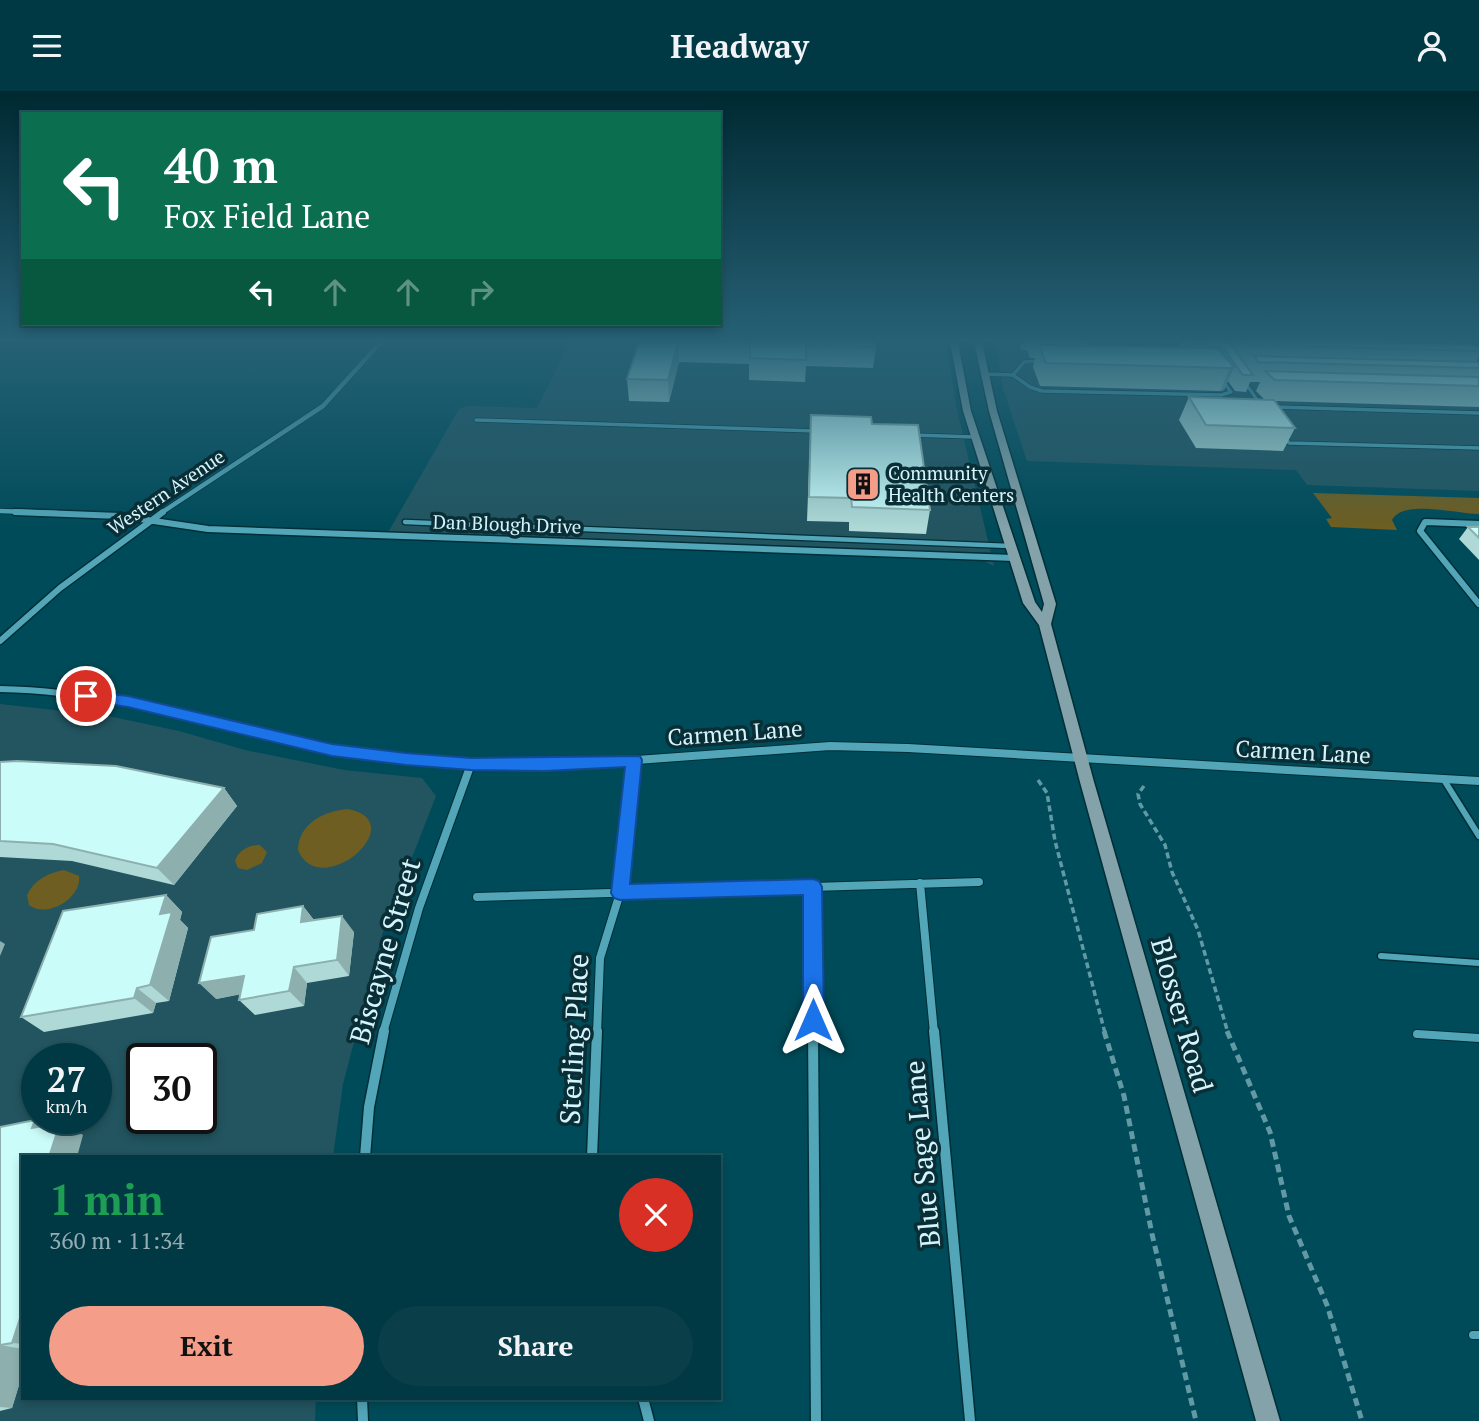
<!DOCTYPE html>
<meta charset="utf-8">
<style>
body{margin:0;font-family:"PT Serif",serif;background:#0a3f4a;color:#f1f3f6;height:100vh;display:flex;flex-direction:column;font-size:26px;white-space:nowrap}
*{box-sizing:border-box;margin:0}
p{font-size:23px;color:#95acb2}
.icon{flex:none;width:38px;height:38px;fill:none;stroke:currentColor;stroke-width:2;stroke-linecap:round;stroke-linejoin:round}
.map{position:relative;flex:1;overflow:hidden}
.panel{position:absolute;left:21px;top:1064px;width:700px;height:245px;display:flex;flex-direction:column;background:#003843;border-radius:0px;box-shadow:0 4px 10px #0003,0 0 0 2px #22525c}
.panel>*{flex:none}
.top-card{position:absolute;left:21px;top:21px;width:700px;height:214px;border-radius:0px;box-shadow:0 4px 10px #0003,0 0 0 2px #22525c;background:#0b6e4f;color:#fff;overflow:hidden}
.speed{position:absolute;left:21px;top:952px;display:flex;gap:14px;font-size:35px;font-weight:700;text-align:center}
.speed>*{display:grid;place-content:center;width:91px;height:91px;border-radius:50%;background:#003843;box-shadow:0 4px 10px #0003,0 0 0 2px #22525c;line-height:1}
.speed small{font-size:18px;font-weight:400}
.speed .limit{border:4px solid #111;border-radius:10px;background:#fff;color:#111}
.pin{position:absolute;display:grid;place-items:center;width:60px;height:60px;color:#fff;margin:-30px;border:4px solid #fff;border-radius:50%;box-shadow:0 2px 7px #0007}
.me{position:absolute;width:77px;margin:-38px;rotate:0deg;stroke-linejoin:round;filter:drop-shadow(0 0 5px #0008)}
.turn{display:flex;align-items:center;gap:24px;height:147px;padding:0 28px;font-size:32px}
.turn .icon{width:91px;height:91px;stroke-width:2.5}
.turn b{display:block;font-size:49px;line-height:60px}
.lanes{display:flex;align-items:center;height:66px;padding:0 28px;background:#0003;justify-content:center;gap:35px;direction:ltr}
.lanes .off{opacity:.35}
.round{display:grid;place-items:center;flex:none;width:74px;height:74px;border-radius:37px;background:#0a3f4a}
.summary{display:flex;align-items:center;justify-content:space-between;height:119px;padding:0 28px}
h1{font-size:42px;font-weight:800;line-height:52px;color:#1e9e55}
.primary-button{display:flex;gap:14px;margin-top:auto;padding:14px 28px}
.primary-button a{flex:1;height:80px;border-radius:42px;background:#f49e89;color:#111;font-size:28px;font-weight:800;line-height:80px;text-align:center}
.primary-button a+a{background:#0a3f4a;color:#f1f3f6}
header{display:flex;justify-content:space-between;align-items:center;height:91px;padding:0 28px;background:#003843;font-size:32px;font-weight:800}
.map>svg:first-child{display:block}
.built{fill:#225560;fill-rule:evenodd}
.green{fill:#6e5e21}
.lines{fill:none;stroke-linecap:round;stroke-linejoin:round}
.service-far3-casing{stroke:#002f38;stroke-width:5}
.service-far2-casing{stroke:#002f38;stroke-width:7}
.service-far1-casing{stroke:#002f38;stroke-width:9}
.service-casing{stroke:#002f38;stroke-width:10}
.minor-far3-casing{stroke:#002f38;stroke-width:6}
.minor-far2-casing{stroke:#002f38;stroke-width:9}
.minor-far1-casing{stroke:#002f38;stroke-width:10}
.minor-casing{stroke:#002f38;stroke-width:13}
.secondary-casing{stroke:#002f38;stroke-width:3}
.path-far1{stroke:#6299a4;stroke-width:3.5;stroke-dasharray:6 3.5;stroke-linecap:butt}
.path{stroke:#6299a4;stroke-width:5;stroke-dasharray:8 5;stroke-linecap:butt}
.service-far3{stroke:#53a5b8;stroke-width:3.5}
.service-far2{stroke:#53a5b8;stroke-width:4.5}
.service-far1{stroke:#53a5b8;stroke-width:6}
.service{stroke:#53a5b8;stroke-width:8}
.minor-far3{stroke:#53a5b8;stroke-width:4.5}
.minor-far2{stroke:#53a5b8;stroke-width:6}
.minor-far1{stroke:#53a5b8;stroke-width:8}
.minor{stroke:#53a5b8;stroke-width:10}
.secondary{fill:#84a2a9;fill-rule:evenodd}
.wall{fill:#aed9d7}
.shaded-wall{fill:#8db0af}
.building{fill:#cafcfa;stroke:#8db0af;stroke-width:2}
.route{fill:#1a73e8;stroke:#114b97;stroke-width:2}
.labels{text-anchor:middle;stroke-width:7;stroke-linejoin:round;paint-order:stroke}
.far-poi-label{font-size:19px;fill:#d5f4fc;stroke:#0a2e36;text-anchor:start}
.far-street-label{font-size:19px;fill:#d5f4fc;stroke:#0a2e36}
.street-label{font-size:23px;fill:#d5f4fc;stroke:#0a2e36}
.near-street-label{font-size:28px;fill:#d5f4fc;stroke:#0a2e36}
</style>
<header><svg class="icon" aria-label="menu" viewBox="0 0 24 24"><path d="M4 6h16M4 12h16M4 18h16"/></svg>Headway<svg class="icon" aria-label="person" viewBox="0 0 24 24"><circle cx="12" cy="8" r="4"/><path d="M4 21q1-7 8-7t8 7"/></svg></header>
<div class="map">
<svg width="1479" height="1330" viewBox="0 0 1479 1330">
<rect width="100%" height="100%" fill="#004b59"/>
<path class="built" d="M570,251H946L956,315L994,475L984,470L966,467L386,445L459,318L468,315L537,317Z
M996,251H1479V400L1307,394L1296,379L1027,370L1003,297Z
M0,613L108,625L179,640L245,659L344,679L422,687L436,705L382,844L343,993L333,1066H23V1307H316L315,1330H0ZM37,968H96V1027H37ZM142,968H201V1027H142Z"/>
<path class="green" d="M1313,402L1479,407V423C1457,423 1403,408 1392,429L1397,439L1331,436L1326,428L1332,427Z
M348,718C414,731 320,812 298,759C299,732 324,720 348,718Z
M260,754L267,761L262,772L247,779L238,777L235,770C239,759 248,754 260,754Z
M64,779L79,785C82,807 47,828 29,814L27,804C34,789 48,782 64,779Z"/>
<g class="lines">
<g class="service-far3-casing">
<path id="service-far3" d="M1172,251L1178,260
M985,283L1013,284L1024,271L1038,270
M1013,284L1030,296L1042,300L1221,304L1231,301L1223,290
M1246,293L1260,313
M1276,316L1479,322
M476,329L815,340
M912,344L975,346
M1285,346L1289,352L1479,357"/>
</g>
<g class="service-far2-casing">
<path id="service-far2" d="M405,431L1010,455"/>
</g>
<g class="service-far1-casing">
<path id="service-far1" d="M1444,689L1479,745
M1381,865L1479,872"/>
</g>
<g class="service-casing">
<path id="service" d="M1417,943L1479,947
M1473,1244H1479"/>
</g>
<g class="minor-far3-casing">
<path id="minor-far3" d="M0,420L57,422
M161,422L323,315L381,251"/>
</g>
<g class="minor-far2-casing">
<path id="minor-far2" d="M15,421L120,425L208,438L1014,467
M1479,433L1425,431L1420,440L1479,513
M0,550L60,497L163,421
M0,598C97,600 186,624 280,647"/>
</g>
<g class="minor-far1-casing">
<path id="minor-far1" d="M273,645L332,659L471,673L609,671L830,655L908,657L1479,690
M920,792L934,942
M812,796L813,942
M477,806L979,791
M383,942L419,817L471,673
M597,942L600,867L620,802L634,669"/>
</g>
<g class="minor-casing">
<path id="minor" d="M813,940L816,1330
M934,940L970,1330
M365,1066L369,1016L384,940
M592,1066L597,940
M362,1307L363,1330
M643,1307L649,1330"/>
</g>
<g class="secondary-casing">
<path id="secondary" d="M950,251H958L971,320L1035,511L1042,521L1044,513L989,320L974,251H982L997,320L1056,513L1051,533L1094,691L1280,1330H1256L1080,691L1039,534L1023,512L963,320Z"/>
</g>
<path class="path-far1" d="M1038,689L1047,702L1055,750L1105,942
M1144,695L1138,703L1140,713L1165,754L1172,781L1198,839L1228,942"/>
<path class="path" d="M1104,940L1124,1005L1152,1143L1196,1330
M1227,940L1270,1041L1289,1125L1327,1214L1362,1330"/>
<use href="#service-far3" class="service-far3"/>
<use href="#service-far2" class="service-far2"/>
<use href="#service-far1" class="service-far1"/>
<use href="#service" class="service"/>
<use href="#minor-far3" class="minor-far3"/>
<use href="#minor-far2" class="minor-far2"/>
<use href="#minor-far1" class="minor-far1"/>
<use href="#minor" class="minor"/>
<use href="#secondary" class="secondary"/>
</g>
<path class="wall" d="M639,251H875L876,256L873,277L806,275L805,291L749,289V273L679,271L669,311L629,310L627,288Z
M1019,251H1088L1087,255L1181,256L1178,251H1459L1458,253L1479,257V266L1476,271H1479V316L1275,310L1295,337L1283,360L1196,357L1179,329L1189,306L1264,308L1256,300L1260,291H1250L1246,301L1235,300L1228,290L1224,299L1220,300L1040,295L1033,276L1035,267H1030L1027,259H1021Z
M811,324L872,333L930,419L926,443L849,440V431L807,430Z
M1468,436H1479V469L1459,448Z
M0,671L224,697L237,715L174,794L72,770L0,766Z
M166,804L182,821L180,829L188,837L169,910L156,912L153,922L44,941L21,926Z
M303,815L314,829L354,841L349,885L307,892L304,915L255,924L239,909L240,903L216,908L254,839Z
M45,1035L83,1044L23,1066V1281L12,1317L0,1320V1036Z"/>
<path class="shaded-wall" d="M678,251L679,271L669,311L668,289Z
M1234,276L1224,299L1220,300L1230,277Z
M224,697L237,715L174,794L157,777Z
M166,804L182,821L180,829L188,837L169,910L150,894L160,823Z
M303,815L316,832L301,831Z
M342,825L354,841L349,885L337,869Z
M0,850L5,853L0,865Z
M294,876L307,892L304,915L289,900Z
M244,885L259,900L216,908L199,892Z
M137,897L156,912L153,922L134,907Z
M35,1029L57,1040L60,1032L83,1044L77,1066H49L32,1037Z
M23,1218V1253L12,1252Z
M0,1254L23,1258V1281L12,1317L0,1316Z"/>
<path class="building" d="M639,251H678L668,289L627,288Z
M750,251H875L876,256L806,254V269L750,267Z
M1195,251H1229L1253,284H1243L1222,256L1196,253Z
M1246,251H1382L1474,254L1479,257V260L1248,254Z
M1039,254L1211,257L1219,258L1234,276L1230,277L1046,272Z
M1254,265L1479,271V277L1258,271Z
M1265,280L1479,286V295L1275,289Z
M1189,306L1274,309L1295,337L1206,334Z
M811,324L871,326L872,333L918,334L930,419L852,416L851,407L809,406Z
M1468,436H1479V447Z
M17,670L116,675L224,697L157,777L53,753L0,750V671Z
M166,804L160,823L172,821L150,894L137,897L134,907L21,926L63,820Z
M303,815L301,831L342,825L337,869L294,876L289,900L239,909L244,885L199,892L211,846L254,839L257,823Z
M35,1029L32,1037L60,1032L49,1066H23V1218L12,1252L0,1254V1036Z"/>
<linearGradient id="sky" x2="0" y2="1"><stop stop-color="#002931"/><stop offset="0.57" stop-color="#266176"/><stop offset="1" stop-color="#266176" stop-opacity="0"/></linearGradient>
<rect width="1479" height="438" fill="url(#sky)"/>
<path class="route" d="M86,600L128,605L332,653L406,662L471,667L640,665L642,669L630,793L813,788L819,790L822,796L824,929L821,936L813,939L806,936L803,929V804L620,809L614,807L611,802L625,676L544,680L471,679L406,674L332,665L128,616L81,609L79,605Z"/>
<defs>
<g id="building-square" transform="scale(1.75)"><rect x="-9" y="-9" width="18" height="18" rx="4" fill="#f49e89" stroke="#0a2e36"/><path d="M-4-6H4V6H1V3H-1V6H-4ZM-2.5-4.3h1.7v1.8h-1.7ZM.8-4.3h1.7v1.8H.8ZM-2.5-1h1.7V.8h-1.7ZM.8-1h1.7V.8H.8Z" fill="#111"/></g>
</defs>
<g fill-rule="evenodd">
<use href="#building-square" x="863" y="393"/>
</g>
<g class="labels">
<g class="far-poi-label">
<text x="888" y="389">Community<tspan x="888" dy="22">Health Centers</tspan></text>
</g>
<g class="far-street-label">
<text transform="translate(166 401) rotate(-34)" y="7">Western Avenue</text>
<text transform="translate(507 433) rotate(2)" y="7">Dan Blough Drive</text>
</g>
<g class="street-label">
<text transform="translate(735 642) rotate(-4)" y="8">Carmen Lane</text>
<text transform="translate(1303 661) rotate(3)" y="8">Carmen Lane</text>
</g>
<g class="near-street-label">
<text transform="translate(385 860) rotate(-74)" y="10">Biscayne Street</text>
<text transform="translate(1182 924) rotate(74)" y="10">Blosser Road</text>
<text transform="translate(574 948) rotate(-87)" y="10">Sterling Place</text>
<text transform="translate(922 1063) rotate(-95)" y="10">Blue Sage Lane</text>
</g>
</g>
</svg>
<div class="speed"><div>27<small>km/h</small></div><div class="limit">30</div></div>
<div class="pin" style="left:86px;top:605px;background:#d93025"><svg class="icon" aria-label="arrive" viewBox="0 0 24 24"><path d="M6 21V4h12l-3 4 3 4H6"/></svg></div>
<svg class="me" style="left:813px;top:929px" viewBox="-20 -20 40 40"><path d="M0-17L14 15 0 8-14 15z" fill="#1a73e8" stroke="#fff" stroke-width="4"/></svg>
<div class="top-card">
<div class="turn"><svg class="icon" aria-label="left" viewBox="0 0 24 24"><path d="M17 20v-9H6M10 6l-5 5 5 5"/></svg><div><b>40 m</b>Fox Field Lane</div></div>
<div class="lanes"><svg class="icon" aria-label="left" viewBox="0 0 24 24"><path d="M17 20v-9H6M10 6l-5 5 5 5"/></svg><svg class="icon off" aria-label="ahead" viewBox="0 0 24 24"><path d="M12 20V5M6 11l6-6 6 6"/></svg><svg class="icon off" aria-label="ahead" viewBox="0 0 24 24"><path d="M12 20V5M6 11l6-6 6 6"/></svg><svg class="icon off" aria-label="right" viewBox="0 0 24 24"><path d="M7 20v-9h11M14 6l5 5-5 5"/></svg></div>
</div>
<section class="panel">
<div class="summary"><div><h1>1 min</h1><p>360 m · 11:34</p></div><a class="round" style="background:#d93025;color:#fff"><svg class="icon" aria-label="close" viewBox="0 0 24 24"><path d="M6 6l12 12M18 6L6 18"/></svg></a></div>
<div class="primary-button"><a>Exit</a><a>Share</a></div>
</section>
</div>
